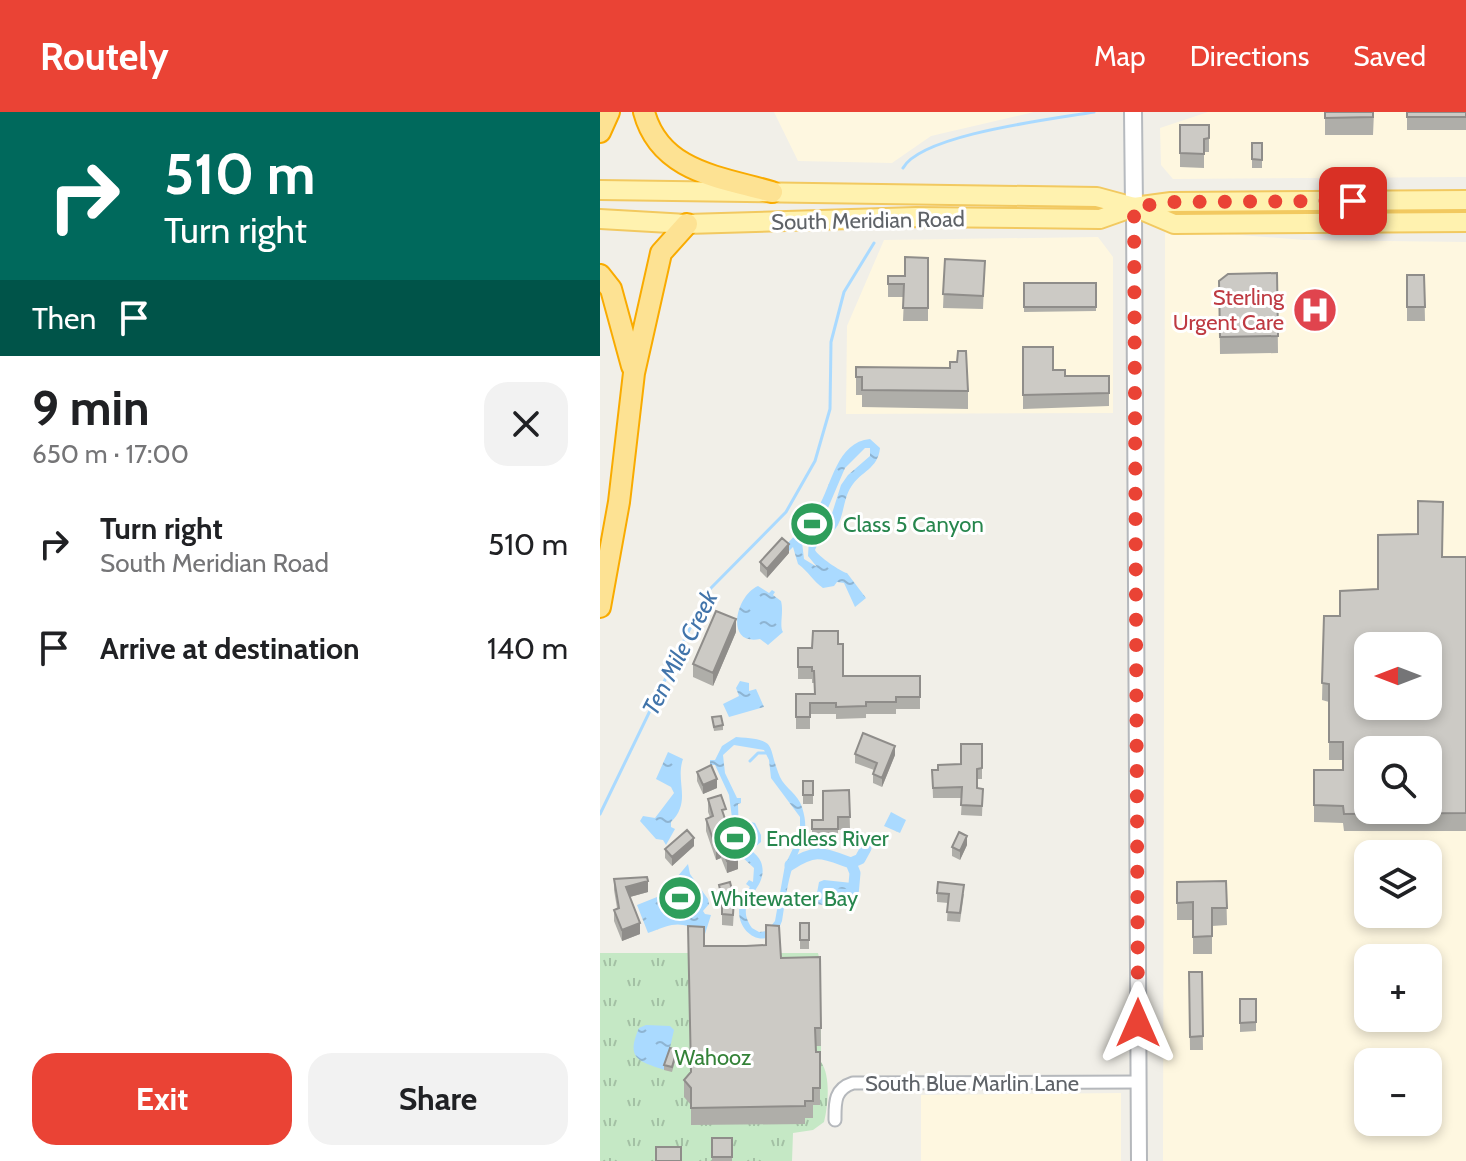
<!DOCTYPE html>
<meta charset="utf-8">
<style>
body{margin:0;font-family:Cabin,sans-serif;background:#f2f2f2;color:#202124;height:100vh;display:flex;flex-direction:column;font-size:30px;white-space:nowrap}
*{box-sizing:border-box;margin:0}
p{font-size:26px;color:#757577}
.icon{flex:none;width:44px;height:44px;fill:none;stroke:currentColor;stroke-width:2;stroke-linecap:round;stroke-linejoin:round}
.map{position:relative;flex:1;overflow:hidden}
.drawer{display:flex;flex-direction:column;background:#fff;width:600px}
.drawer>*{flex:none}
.banner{background:#00695c;color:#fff;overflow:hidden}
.needle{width:52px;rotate:270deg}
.controls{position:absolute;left:754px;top:520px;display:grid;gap:16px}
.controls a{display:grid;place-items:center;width:88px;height:88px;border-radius:16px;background:#fff;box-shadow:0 4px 12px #0003;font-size:40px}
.pin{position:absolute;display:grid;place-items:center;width:68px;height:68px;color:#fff;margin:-34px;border-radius:16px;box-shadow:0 4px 12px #0006}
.me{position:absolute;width:88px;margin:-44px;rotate:0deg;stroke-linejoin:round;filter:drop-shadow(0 0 6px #0008)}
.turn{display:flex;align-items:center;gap:28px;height:168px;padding:0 32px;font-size:36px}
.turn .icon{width:104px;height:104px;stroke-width:2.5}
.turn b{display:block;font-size:56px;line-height:68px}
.then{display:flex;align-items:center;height:76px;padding:0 32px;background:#0003;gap:16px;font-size:30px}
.round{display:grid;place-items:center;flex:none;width:84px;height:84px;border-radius:24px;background:#f2f2f2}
.summary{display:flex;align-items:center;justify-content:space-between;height:136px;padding:0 32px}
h1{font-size:48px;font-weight:800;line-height:60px}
.primary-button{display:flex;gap:16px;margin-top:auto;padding:16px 32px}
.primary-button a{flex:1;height:92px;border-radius:24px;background:#ea4335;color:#fff;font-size:32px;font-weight:800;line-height:92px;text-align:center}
.primary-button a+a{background:#f2f2f2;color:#202124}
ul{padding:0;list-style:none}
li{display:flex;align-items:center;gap:24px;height:104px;padding:0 32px}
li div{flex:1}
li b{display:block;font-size:30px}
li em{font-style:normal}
header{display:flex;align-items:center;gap:48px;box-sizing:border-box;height:112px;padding:0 40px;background:#ea4335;color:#fff}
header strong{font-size:38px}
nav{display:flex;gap:44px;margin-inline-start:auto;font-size:28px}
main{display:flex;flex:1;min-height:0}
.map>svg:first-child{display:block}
.commercial{fill:#fef7e0;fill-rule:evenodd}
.park{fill:url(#park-tufts)}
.water{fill:url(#water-ripples);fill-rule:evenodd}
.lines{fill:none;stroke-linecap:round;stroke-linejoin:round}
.stream{stroke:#aadaff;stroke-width:3}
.canal{stroke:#aadaff;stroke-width:11}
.minor-casing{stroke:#b5b8bc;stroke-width:15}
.tertiary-casing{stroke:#b5b8bc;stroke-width:18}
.secondary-casing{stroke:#b6babf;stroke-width:20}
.primary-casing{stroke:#f2c960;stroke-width:22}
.motorway-casing{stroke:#f9ab00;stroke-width:24}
.minor{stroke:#fff;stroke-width:11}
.tertiary{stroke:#fff;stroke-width:14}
.secondary{stroke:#fff;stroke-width:16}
.primary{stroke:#fff2af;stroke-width:18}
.motorway{stroke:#fde293;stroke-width:20}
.wall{fill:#afaea9}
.shaded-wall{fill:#8f8d8a}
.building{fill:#cccac5;stroke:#8f8d8a;stroke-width:2;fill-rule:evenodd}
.route{stroke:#ea4335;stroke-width:14;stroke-dasharray:0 25.2}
.labels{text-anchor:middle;stroke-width:6;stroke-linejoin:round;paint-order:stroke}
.street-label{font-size:22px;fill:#5f6368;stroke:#fff}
.health-label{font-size:22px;fill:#be3a42;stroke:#fff;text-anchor:end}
.leisure-label{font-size:22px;fill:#27864d;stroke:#fff;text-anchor:start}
.park-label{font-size:22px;fill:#348238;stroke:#fff}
.water-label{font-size:24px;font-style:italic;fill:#4174aa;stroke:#fff}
</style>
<header>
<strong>Routely</strong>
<nav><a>Map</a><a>Directions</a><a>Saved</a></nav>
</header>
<main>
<section class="drawer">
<div class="banner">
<div class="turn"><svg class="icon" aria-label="right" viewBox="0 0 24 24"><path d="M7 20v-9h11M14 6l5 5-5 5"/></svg><div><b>510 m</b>Turn right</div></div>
<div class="then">Then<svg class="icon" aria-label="arrive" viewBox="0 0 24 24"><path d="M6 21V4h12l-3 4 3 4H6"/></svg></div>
</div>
<div class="summary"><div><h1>9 min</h1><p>650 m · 17:00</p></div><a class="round"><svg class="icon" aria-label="close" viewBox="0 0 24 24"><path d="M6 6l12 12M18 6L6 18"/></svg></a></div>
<ul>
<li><svg class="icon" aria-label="right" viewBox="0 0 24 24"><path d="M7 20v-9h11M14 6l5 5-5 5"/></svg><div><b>Turn right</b><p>South Meridian Road</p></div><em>510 m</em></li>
<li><svg class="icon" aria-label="arrive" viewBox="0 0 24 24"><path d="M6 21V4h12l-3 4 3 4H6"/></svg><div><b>Arrive at destination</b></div><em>140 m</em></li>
</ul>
<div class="primary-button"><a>Exit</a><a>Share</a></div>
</section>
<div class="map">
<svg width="866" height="1049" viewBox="0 0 866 1049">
<defs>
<pattern id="park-tufts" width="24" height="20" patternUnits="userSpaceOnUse" patternTransform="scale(2)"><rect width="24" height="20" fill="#c5e8c5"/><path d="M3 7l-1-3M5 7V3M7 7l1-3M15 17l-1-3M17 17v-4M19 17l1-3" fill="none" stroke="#a3c0a4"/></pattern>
<pattern id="water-ripples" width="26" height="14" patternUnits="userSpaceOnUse" patternTransform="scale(2)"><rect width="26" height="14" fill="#aadaff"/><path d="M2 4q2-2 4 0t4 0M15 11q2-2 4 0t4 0" fill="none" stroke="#8eb4d2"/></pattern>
</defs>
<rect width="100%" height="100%" fill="#f1efe8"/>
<path class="commercial" d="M174,0H434L331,24L292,51L198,49Z
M608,0H866V65L573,67L561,53L560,16Z
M565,117L705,128L866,130V1049H563ZM768,534H828V594H768ZM768,638H828V698H768ZM768,742H828V802H768ZM768,846H828V906H768ZM768,950H828V1010H768Z
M498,125L513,145V301L246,302L247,214L284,128Z
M521,981V1049H321V983Z"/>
<path class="park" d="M0,841H218L221,853V950C231,964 228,994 224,1010L213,1018L193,1021L192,1049H0Z"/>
<path class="water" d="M270,327L280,336C278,357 261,359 251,375C243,387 244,405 236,416C229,426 219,427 215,438C218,444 241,460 247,461L266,486L255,495L244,471L237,470L234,474L223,476C213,469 209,460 198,452L193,435L189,439L184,435C196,422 209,410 218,396C232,372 237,330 270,327ZM265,336H270V344L248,363L241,373L229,411L209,426L208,444L217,455L204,447L202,430L225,403L245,356Z
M158,474L169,481L172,478L175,480L173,483L181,489C184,500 179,514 183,520L168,533L160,527C124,534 136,483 158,474Z
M140,569L149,571V579L156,577L164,595L129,605L123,592L139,584L136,576Z
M136,625C180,628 166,632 180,665C185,676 198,682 202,695C210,721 202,730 193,754C187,771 185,791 182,809C168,850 117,811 150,775L146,772L149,768L153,770L154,756L141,744L131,729L132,706L129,683L115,653H110V648H115L122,634ZM134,633L164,638L169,648L171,666L200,705V722L185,753L175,809L167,819L159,820L152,816C131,787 171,778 161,750C157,740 145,736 139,726L138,692L141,691V686H137L125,661L123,643Z
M68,640L83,647C75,670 92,689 71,710V715L75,717L66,733L63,728L56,727L40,709L43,704L55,706L74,681L71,675L56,667Z
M291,700L306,708L300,721L284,714Z
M147,709L155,711L161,723V730L156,734L146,731L141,723V712Z
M88,752L90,762L108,787L109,792L103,799L105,802L111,803L105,822C79,808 75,811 48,821L37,793L62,783Z
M224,768L252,771L250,796L215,792L219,770Z
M46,913L70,914L74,918L65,958C37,949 26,946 39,916Z"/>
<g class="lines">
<path class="stream" d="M303,56C322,22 454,7 494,0
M150,649L158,641H166
M0,702L108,479L186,400L215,349L230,297L231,230L244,180L274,131"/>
<path class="canal" d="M251,751L260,747L266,736
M190,753C217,736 222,741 251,751L255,761L253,783L238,782"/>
<g class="minor-casing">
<path id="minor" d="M235,1008C235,991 234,977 253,971L539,970"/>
</g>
<g class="tertiary-casing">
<path id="tertiary" d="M534,95L539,1049"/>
</g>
<g class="secondary-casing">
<path id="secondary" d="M533,0L534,95"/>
</g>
<g class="primary-casing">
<path id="primary" d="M0,78L497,85L534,95L574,112L866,110
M0,107L87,112L316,105L500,107L534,95L571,90L866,88"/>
</g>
<g class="motorway-casing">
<path id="motorway" d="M44,0C60,60 120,65 172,80
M0,20L9,0
M0,163L11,177L32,254
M0,495L19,390L34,261L61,141L87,112"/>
</g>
<use href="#minor" class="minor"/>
<use href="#tertiary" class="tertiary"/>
<use href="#secondary" class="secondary"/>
<use href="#primary" class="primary"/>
<use href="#motorway" class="motorway"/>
</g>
<path class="wall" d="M725,0H774L773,23H725Z
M807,0H866V18H807Z
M580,13H609V40H604V56L580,55Z
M652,31H662V56H652Z
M328,146V209H303L304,185H288V164H305Z
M345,147L385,149L383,197L343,196Z
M677,161L678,241L620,242L619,169Z
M807,163H824L825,209H807Z
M424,171H496V199L424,200Z
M423,235L453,258L465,264H509V294L423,297Z
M256,255L368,279V297L262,295V283H256Z
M189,441L167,466L160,459V450Z
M842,445H866V719H744L743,711L714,710V658H743V648H729V590L722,588L724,504H740L778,477Z
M136,520L113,574L93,565V552Z
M238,532L243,564H320V597H296V602H266V606L236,607V602H210V617H196V582H214V571H212V567H198V536H212Z
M112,605L123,613V618L114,619Z
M382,632V667H377V676L383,677L382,704L361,703L362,686H333L332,658H338L361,652Z
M255,642L295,643L282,675L273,671V662L274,658L255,651Z
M97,660L117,676L103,682L97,669Z
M203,669H213V692H203Z
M249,678L250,717L238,718V729H212V708H223Z
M108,687L126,709L138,757L127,761L121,746L116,748L106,719V707L110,705L108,700Z
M367,733L360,748L352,744V735Z
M94,734L72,754L65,746V737Z
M14,767L48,780L30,785L40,822L22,829L14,809V798L17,796L14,778Z
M626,769L627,813L612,814V842H593V808H577V770Z
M119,773L134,797L133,814L122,813V796L119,784Z
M337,781L364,782L360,810L347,809L348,791L337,790Z
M200,811H209V837H200Z
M104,834L181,846L220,845L221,934H216V940H220V993H213V1006H205V1012L91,1013V993L84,985V968L91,960Z
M589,860H602L603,938H590Z
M640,887H656V919L640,920Z
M77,942L72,960L64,958V953Z
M112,1026H132V1049H112Z"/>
<path class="shaded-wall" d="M189,432V441L167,466V457Z
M136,507V520L113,574V561Z
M295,634V643L282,675V666Z
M117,667V676L103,682V673Z
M367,724V733L360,748V739Z
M94,726V734L72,754V745Z
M121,734V746L116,748V736Z
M138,745V757L127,761V749Z
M48,769V780L26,786V775Z
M40,811V822L22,829V818Z"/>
<path class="building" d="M725,0H773V5L725,6Z
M807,0H866V5H807Z
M580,13H609V26L604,27V42L580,41Z
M652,31H662V48L652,47Z
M305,145L328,146V196H303L304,172H288V164H305Z
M345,147L385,149L383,184L343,182Z
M677,161L678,224L620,225L619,169L628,162Z
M807,163H824L825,195H807Z
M424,171H496V195H424Z
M423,235H453V258H465V264H509V281L423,283Z
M358,239H366L368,279L262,278V265H256V255L350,256V250H357Z
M818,389L843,390L842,445H866V701L744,702L743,694L714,693V658H743V630H729V572L722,571L724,504H740V479L778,477V423L818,422ZM768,534H828V594H768ZM768,638H828V698H768Z
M182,426L189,432L167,457L160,450Z
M116,499L136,507L113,561L93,552Z
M213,519H238V532H243V564H320V585H296V590H266V594L236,595V591H210V605H196V582H215L214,559H212V555H198V536H212Z
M121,604L123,613L114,615L112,605Z
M263,621L295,634L282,666L273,662L277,651L255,642Z
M361,632H382V656L377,657V676L383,677L382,694L361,693L362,675L333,676L332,658H338V653L361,652Z
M111,653L117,667L103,673L97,660Z
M203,669H213V683H203Z
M249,678L250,705H238V717H212V708H223V679Z
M121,683L126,697L122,698L138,745L127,749L121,734L116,736L106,707L113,704L108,687Z
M87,718L94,726L72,745L65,737Z
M359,720L367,724L360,739L352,735Z
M47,765L48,769L26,775L40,811L22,818L14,798L19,796L14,767Z
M626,769L627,796H612V824L593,825V790L577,791V770Z
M130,770L134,786L133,803L122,802V787L119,773Z
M338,770L364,773L360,801L347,800L349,782L337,781Z
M200,811H209V828H200Z
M166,813L179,814L181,846L220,845L221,916H215L216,940H220V976H213V989H205V994L91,996V976L84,968L91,960L88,814L104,815V834H146L166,833Z
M589,860H602L603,924L590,925Z
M640,887H656V910L640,911Z
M70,936L77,938L72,955L64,953Z
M112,1026H132V1045H112Z
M56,1035H81V1049H56Z"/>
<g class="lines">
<path class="route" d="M538,911L534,95L571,90L753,89"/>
</g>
<defs>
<g id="hospital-disc" transform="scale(2.3)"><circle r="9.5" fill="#e0444e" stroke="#fff"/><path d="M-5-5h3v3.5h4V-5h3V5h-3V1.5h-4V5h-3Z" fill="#fff"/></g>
<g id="stadium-disc" transform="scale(2.3)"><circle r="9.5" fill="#2e9e5b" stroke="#fff"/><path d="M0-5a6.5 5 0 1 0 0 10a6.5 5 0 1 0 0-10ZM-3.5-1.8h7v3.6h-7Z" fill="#fff"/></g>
</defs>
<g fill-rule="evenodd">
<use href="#hospital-disc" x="715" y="198"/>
<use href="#stadium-disc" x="212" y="412"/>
<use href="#stadium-disc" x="135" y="726"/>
<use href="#stadium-disc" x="80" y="786"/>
</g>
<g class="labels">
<g class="street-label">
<text transform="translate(268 108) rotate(-1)" y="8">South Meridian Road</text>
<text x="372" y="979">South Blue Marlin Lane</text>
</g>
<g class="health-label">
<text x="684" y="193">Sterling<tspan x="684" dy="25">Urgent Care</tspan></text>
</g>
<g class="leisure-label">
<text x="243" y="420">Class 5 Canyon</text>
<text x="166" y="734">Endless River</text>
<text x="111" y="794">Whitewater Bay</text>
</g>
<g class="park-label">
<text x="113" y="953">Wahooz</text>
</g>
<g class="water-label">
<text transform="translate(80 541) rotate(-63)" y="8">Ten Mile Creek</text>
</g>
</g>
</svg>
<div class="controls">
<a><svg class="needle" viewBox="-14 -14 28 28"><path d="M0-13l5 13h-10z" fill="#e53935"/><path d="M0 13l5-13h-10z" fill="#757577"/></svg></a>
<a><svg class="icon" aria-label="search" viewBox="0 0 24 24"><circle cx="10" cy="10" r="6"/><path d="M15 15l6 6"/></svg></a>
<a><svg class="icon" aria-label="layers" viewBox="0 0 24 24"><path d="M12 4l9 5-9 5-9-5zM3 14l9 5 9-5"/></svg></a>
<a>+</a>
<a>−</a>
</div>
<div class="pin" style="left:753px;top:89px;background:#d93025"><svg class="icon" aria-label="arrive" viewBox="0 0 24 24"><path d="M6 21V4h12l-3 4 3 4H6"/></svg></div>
<svg class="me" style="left:538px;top:911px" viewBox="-20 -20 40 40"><path d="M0-17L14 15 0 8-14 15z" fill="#ea4335" stroke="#fff" stroke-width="4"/></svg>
</div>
</main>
